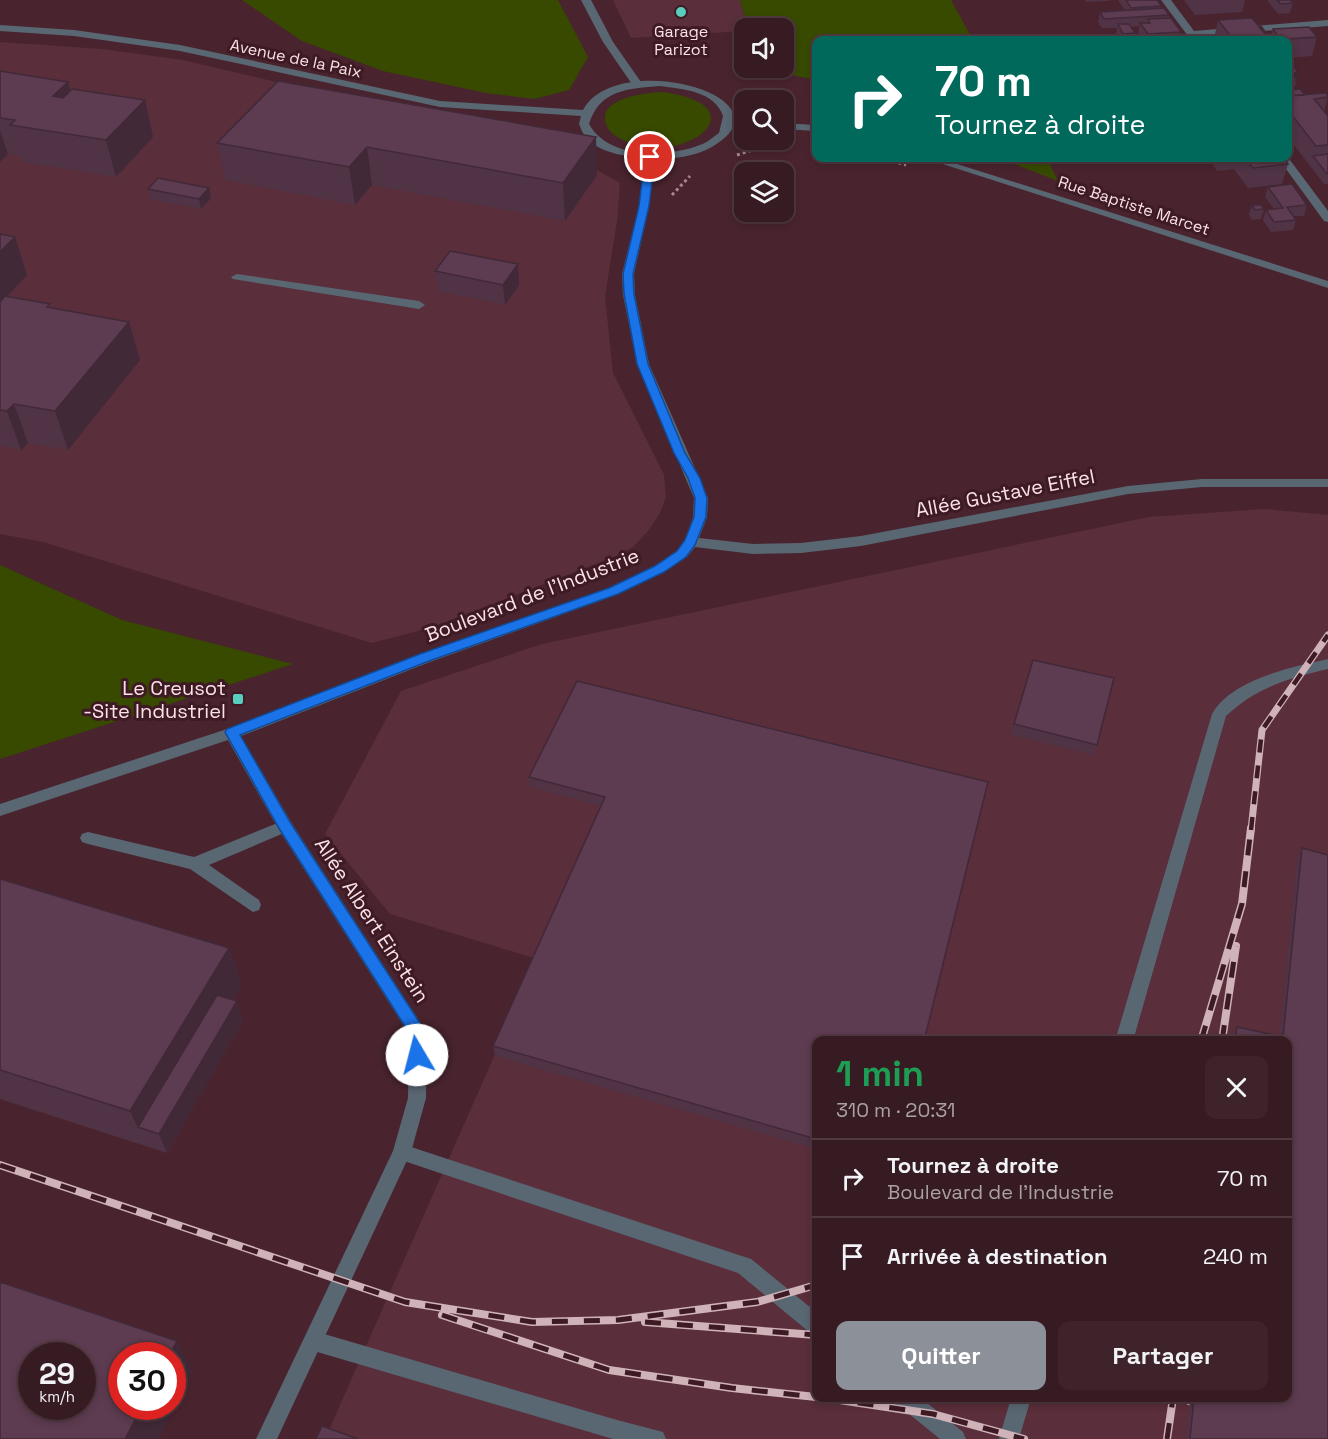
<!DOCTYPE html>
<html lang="fr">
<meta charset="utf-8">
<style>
body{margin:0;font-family:"Space Grotesk",sans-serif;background:#3e242a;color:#f1f3f6;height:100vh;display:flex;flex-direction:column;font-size:22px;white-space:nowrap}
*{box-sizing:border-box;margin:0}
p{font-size:20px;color:#aaa1a5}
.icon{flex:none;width:33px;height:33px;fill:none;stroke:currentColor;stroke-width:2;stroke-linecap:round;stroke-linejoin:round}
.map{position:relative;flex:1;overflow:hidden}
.details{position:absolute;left:812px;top:1036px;width:480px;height:366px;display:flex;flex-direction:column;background:#371b22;border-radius:12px;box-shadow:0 3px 9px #0003,0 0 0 2px #513940}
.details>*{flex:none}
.banner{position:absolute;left:812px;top:36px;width:480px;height:126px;border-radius:12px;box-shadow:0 3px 9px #0003,0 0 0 2px #513940;background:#00695c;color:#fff;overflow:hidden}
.buttons{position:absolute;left:734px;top:18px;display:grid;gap:12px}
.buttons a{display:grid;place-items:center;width:60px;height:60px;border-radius:12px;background:#371b22;box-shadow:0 3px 9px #0003,0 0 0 2px #513940;font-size:30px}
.speed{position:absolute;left:18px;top:1342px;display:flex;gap:12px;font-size:30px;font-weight:700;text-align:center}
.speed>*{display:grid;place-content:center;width:78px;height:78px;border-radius:50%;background:#371b22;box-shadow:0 3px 9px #0003,0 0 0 2px #513940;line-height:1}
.speed small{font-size:15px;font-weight:400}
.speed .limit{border:9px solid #d22;background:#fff;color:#111}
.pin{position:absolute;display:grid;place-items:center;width:51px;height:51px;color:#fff;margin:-26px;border:3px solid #fff;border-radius:50%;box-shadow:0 2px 6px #0007}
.me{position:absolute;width:66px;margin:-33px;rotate:352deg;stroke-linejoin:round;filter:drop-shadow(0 0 4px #0008)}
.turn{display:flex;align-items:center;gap:21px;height:126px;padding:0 24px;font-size:27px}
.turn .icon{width:78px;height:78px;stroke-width:2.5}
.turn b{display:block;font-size:42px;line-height:51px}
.round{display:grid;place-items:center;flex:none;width:63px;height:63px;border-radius:12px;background:#3e242a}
.headline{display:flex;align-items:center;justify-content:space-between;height:102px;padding:0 24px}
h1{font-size:36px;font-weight:600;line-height:45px;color:#1e9e55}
.action{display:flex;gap:12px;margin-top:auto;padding:12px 24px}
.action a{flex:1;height:69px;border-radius:12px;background:#8c9099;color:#fff;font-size:24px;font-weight:600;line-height:69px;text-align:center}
.action a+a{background:#3e242a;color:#f1f3f6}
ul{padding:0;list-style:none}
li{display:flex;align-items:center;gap:18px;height:78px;padding:0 24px;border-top:2px solid #513940}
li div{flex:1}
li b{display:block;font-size:22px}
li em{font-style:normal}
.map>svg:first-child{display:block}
.built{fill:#5a2e3a;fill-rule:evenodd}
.green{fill:#384900}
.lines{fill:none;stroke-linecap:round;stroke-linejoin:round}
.path{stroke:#a6878f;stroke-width:3;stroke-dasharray:3 3;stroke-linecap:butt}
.service{fill:#596773;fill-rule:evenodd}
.minor{fill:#596773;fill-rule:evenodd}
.tertiary{fill:#596773;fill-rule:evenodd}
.rail-far1-casing{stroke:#cfb3b9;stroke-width:7}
.rail-casing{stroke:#cfb3b9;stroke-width:8}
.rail-far1{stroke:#3e1a24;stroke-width:4.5;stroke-dasharray:13;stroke-linecap:butt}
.rail{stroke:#3e1a24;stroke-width:5;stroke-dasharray:16;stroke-linecap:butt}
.wall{fill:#503345}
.shaded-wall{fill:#412938}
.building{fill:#5d3b50;stroke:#412938;stroke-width:1.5;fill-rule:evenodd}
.route{fill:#1a73e8;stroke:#114b97;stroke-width:1.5}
.poi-dot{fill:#59cebe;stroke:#3e1a24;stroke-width:2}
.labels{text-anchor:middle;stroke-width:6;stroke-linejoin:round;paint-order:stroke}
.far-poi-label{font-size:16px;fill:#fbe2e7;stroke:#3e1a24}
.far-street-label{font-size:16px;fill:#fbe2e7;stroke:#3e1a24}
.street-label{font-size:20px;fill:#fbe2e7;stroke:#3e1a24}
.poi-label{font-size:20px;fill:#fbe2e7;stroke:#3e1a24;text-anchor:end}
</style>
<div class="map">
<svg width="1328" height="1439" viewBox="0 0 1328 1439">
<rect width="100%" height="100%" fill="#49242e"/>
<path class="built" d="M613,0H740L748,28H744V31L631,38Z
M0,42L102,49L183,60L289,85L527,131L620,183L617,221L605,296L613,373L664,475L666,497L660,513L648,531L633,547L616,556L433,627L372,643L43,542L0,534Z
M1264,509L1328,515V1439H325L537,959L390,914L325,834L401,691L542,644L1149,517ZM816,1041H1287V1398H816Z"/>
<path class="green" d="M242,0H558L588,57L569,90L534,99L486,93L383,71L302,41Z
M740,0H951L973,40H816V80L767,70L766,68H783V28H748Z
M661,92C763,104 687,168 625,141C617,137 609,133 606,124C597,98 645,93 661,92Z
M1002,158H1047L1058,181L1004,160Z
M0,565L122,620L293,664L0,759Z"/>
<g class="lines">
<path class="path" d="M737,155L770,144
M881,158L906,165
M672,195L690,176"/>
<path class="service" d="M237,274L419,301L425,305L419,309L233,279L231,277Z
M1328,659V669C1289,678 1255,688 1226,716L1133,1041H1115L1212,714C1232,679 1292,667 1328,659Z
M285,820L291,822L293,826L291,830L209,865L259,900L261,905L259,910L253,912L190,869L88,844L82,842L80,838L82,834L88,832L194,857Z
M402,1144L751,1259L816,1312V1335L809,1332L738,1273L395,1158L393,1152L395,1146Z
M314,1331L617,1420L663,1432L666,1439H613L314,1351L307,1348L304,1341L307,1334Z
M895,1398H921L963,1432L966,1439H940L898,1405Z
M1011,1398H1031L1019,1439H999Z"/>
<path class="minor" d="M581,0H591L613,42L643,85L642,87H634L603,42Z
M1161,0H1171L1194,31L1328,20V26L1198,36L1200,40H1191Z
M650,154L655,157L649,206L634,274L635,295L649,364L708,498L707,517L699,538L753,544L801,543L861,536L1128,486L1202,479H1328V487H1202L1128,494L861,546L801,553L753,554L695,547L687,557L664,572L619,594L430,662L241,736L291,822L427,1033L426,1098L411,1152L277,1439H256L393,1151L408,1098L409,1034L279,830L228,740L0,816V804L227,729L420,654L609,588L654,566L677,551L685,541L693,517L694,498L637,364L623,295L622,274L639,206L645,157Z
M1287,156L1328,211V222L1324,221L1278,158Z"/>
<path class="tertiary" d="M0,25L74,30L180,45L440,101L583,110C616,49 788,95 718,143C699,157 671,160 648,158C629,157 603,154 588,140C584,136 581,129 579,124L581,116L440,107L180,51L74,36L0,31ZM660,86C682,89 715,91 723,116L719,133C713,137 707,143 700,145C667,158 608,159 589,124C600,89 628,89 660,86Z
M783,123L816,125V131L783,129Z
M924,158H938L1328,281V288Z"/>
<g class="rail-far1-casing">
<path id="rail-far1" d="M1251,830L1262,730L1328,635"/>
</g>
<g class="rail-casing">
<path id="rail" d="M1201,1041L1242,904L1251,828
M1222,1041L1236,946
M0,1165L405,1302L532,1322L618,1320L757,1302L816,1285
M442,1315L609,1370L732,1388L816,1397
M645,1322L816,1335
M826,1398L933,1414L1024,1439
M1183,1398L1191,1402
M1167,1439L1173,1398"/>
</g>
<use href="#rail-far1" class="rail-far1"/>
<use href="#rail" class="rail"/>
</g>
<path class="wall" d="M1085,0H1110L1109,1L1086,2Z
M1118,0H1157L1162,6L1161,9L1169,15V18L1181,32L1180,37L1188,40H1144L1138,33L1140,26L1131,27L1135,33V35L1142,39V40H1119L1116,34L1117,28H1102L1098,22L1100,12L1125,11Z
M1184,0H1245L1242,12L1195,15Z
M1267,0H1290L1293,3L1290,13L1278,14Z
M1218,20L1259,27L1269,37H1271L1273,29L1317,37L1312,56L1287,58V40H1214V39Z
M1287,59L1298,72L1296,78L1297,80L1294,89L1305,95L1328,96L1324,112L1328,116V184H1324L1287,136Z
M0,71L70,91L145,100L153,137L116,177L22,162L20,156L8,154L0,162Z
M278,81L597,175L565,221L372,185L355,205L225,180L217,143Z
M1214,158H1283L1288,164L1282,184L1248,188L1234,169L1217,171L1213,165Z
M1268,187L1307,205L1304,216H1294L1296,220L1293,230L1271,232L1263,220L1266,210L1274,209L1265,197Z
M148,189L211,198L201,209L150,199Z
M1252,205L1264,209L1261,219L1252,220L1249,215Z
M0,234L15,237L27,275L8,296L52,308L129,322L140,360L68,450L28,443L21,450L0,446Z
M435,271L519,285L505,305L438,291Z
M577,681L816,1041V1149L495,1056L493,1046L601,806L530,787L529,777Z
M1014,724L1097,745L1094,755L1011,735Z
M1302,848L1328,1439H1186L1190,1398H1287V1041H1232V1036L1237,1027L1279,1037L1297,858Z
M0,879L229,948L242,985L233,1000L243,1021L167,1153L0,1099Z"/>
<path class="shaded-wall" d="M1298,72L1295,80L1292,73Z
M68,82L78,118L53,96Z
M145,100L153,137L116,177L106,140Z
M0,130L8,154L0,162Z
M596,137L597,175L565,221L563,183Z
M367,147L372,185L355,205L349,167Z
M209,188L211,198L201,209L199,199Z
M15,237L27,275L0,304V252Z
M518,264L519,285L505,305L503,285Z
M129,322L140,360L68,450L55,411Z
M14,404L28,443L21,450L7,411Z
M229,948L242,985L154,1133L138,1128L130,1111Z
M237,1001L243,1021L167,1153L159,1134Z
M177,1341L193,1372L158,1439H125L142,1407H172V1356H169Z"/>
<path class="building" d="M1126,0H1157L1162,6L1131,8Z
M1277,0H1290L1293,3L1281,4Z
M1164,8L1169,15L1104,19L1100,12Z
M1171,18L1181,32L1148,34L1140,23H1150L1148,19Z
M1252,18L1268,37L1278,36L1273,29L1309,27L1317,37L1270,40H1234L1218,20Z
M1118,24H1129L1135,33L1123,34Z
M1261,26L1269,37H1268L1259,27Z
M1139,34L1142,39L1123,40L1120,35Z
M1185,37L1188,40H1158L1157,39Z
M1287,59L1298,72L1292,73L1297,80L1287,81Z
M0,71L68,82L53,96L63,98L72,89L145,100L106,140L10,125L15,120L0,118Z
M278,81L596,137L563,183L367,147L349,167L217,143Z
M1300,89L1305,95L1287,96V90Z
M1326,93L1328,97L1314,99L1328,116V145L1316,146L1287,109V96Z
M1328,154V174H1327L1313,156Z
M1245,158H1283L1288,164L1253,168Z
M158,178L209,188L199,199L148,189Z
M1292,184L1307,205L1287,207L1296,220L1274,222L1266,210L1283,208L1268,187Z
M1252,205H1261L1264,209L1255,210Z
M0,234L15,237L0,252Z
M450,251L518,264L503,285L435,271Z
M5,296L50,304L47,307L129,322L55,411L14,404L7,411L0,410V302Z
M1033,660L1114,678L1097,745L1014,724Z
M577,681L988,782L924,1041H816V1139L493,1046L605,797L529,777Z
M1302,848L1328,855V1439H1190L1194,1398H1287V1041H1235L1237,1027L1283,1037Z
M0,879L229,948L130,1111L0,1070Z
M217,995L237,1001L159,1134L138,1127Z
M0,1282L177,1341L169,1356H122V1407H142L125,1439H0ZM32,1356H82V1407H32Z
M322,1426L358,1439H316Z"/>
<path class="route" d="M650,154L655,157L649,206L633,274L634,294L648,364L685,453L700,478L707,498L706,517L695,545L686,557L664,572L618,594L429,661L240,735L290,822L423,1028C427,1037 427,1051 423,1060L417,1062L412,1060L409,1055L410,1034L280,830L225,732L227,729L420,654L609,588L655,566L677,551L685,540L694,517L695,498L688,478L674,453L637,364L624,294L623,274L639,206L645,157Z"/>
<g class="poi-dot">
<circle cx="681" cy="12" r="6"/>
<rect x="232" y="693" width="12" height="12" rx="3"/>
</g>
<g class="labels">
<g class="far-poi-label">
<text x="681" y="37">Garage<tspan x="681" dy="18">Parizot</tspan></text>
</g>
<g class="far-street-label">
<text transform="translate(296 58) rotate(12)" y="6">Avenue de la Paix</text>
<text transform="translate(1134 205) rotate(18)" y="6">Rue Baptiste Marcet</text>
</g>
<g class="street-label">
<text transform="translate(1005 493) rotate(-11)" y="7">Allée Gustave Eiffel</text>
<text transform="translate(532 595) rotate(-21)" y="7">Boulevard de l'Industrie</text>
<text transform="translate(372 920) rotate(57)" y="7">Allée Albert Einstein</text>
</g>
<g class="poi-label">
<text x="226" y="695">Le Creusot<tspan x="226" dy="23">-Site Industriel</tspan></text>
</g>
</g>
</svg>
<div class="buttons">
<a><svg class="icon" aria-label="sound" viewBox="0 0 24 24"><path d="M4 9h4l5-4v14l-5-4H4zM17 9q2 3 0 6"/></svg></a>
<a><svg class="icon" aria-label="search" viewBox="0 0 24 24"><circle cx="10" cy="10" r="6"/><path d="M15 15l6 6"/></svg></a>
<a><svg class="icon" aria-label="layers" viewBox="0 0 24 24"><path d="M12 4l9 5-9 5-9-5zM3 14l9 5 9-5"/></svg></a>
</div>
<div class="speed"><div>29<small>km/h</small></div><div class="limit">30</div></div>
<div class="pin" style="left:650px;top:157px;background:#d93025"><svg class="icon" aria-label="arrive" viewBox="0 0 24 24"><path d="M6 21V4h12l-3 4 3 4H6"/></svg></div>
<svg class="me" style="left:417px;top:1055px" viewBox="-20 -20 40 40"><circle r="19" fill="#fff"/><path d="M0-13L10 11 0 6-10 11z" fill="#1a73e8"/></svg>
<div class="banner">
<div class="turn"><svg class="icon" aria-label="right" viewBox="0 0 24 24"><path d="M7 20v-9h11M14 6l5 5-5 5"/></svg><div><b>70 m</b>Tournez à droite</div></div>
</div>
<section class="details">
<div class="headline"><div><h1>1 min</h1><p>310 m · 20:31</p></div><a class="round"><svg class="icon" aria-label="close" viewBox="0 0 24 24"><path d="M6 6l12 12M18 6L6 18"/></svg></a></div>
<ul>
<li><svg class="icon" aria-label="right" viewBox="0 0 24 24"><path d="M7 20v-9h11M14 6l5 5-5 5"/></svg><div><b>Tournez à droite</b><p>Boulevard de l'Industrie</p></div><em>70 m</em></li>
<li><svg class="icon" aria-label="arrive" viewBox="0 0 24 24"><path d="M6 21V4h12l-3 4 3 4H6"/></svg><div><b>Arrivée à destination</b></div><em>240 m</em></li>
</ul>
<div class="action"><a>Quitter</a><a>Partager</a></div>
</section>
</div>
